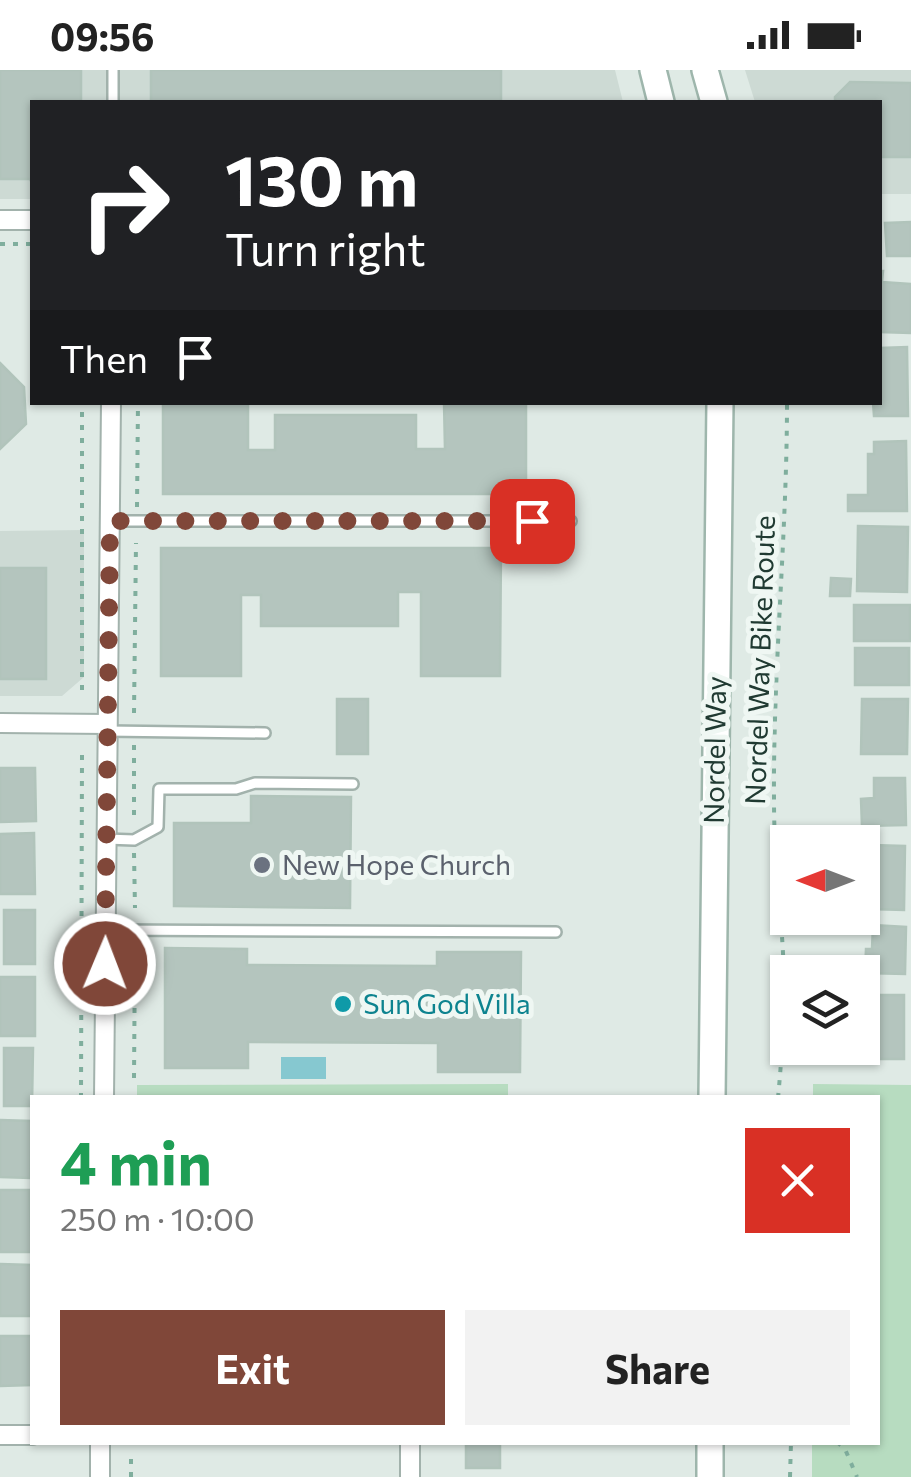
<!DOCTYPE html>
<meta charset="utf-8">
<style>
body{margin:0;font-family:Commissioner,sans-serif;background:#f2f2f2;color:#222;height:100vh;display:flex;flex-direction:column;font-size:38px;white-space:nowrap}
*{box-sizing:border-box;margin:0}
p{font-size:32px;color:#767676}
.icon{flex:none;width:55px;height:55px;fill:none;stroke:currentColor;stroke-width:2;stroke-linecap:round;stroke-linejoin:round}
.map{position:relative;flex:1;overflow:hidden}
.side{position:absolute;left:30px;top:1025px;width:850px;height:350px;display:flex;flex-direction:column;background:#fff;border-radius:0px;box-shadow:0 2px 8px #0004}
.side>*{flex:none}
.banner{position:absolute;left:30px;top:30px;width:852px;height:305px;border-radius:0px;box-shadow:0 2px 8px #0004;background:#202124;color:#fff;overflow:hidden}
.needle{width:65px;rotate:270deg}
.tools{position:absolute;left:770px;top:755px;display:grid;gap:20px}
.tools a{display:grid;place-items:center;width:110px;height:110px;border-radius:0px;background:#fff;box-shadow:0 2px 8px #0004;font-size:50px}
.pin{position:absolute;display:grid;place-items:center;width:85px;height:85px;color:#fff;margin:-42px;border-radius:20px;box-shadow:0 5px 15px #0006}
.me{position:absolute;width:110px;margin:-55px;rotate:1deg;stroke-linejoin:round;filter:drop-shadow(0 0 8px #0008)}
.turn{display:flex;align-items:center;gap:35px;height:210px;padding:0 30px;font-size:45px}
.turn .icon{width:130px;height:130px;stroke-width:2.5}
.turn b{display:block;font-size:70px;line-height:85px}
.then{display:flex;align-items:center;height:95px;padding:0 30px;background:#0003;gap:20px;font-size:38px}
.round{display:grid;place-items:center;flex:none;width:105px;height:105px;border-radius:0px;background:#f2f2f2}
.summary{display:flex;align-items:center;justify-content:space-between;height:170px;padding:0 30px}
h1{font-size:60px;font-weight:700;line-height:75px;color:#1e9e55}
.primary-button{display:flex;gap:20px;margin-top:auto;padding:20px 30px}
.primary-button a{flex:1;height:115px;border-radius:0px;background:#804739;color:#fff;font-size:40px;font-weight:700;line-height:115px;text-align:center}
.primary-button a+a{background:#f2f2f2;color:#222}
.status{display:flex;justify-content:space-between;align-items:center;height:70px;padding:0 50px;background:#fff;direction:ltr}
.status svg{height:28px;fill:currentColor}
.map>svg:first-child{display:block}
.built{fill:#cddad4}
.green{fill:#b7dcc0}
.water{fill:#86c8d0}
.building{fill:#b4c5be;stroke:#b1c4bb;stroke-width:2.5}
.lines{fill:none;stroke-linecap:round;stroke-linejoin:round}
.lane-casing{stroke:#a2b2ac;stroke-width:14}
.street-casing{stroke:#a2b2ac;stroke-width:22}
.secondary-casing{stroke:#9eb6ac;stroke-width:30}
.path{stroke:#7fae9d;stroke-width:4;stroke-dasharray:5 8;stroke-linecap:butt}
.lane{stroke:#fff;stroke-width:9}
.street{stroke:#fff;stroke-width:18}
.secondary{stroke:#fff;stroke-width:25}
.route{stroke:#804739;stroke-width:18;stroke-dasharray:0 32.4}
.worship-dot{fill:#6b7280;stroke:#eff7f3;stroke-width:4}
.culture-dot{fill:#0f9aa8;stroke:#eff7f3;stroke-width:4}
.labels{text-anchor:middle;stroke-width:10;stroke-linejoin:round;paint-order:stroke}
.street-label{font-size:28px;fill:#203a32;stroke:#eff7f3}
.worship-label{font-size:28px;fill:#5b616d;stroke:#eff7f3;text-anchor:start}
.culture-label{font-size:28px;fill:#0d838f;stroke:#eff7f3;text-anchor:start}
</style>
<div class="status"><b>09:56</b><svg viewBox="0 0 49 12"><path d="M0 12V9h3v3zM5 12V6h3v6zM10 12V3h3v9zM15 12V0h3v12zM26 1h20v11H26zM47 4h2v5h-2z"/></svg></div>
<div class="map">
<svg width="911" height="1407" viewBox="0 0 911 1407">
<rect width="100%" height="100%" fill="#dfeae5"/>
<path class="built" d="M0,0H615L623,32H32V129H0Z
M745,0H911V124H880V32H755Z
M84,460V607L62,626H0V461Z"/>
<path class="green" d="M508,1014V1028L137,1027V1015Z
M813,1014L911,1015V1407H812V1373L878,1372V1028L813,1027Z"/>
<path class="water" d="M281,987H326V1009H281Z"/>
<path class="building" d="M0,0H81V32H32V113L30,109H0Z
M151,0H501V32H151Z
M850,12L911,13V87H880V32H835V27Z
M911,152V186H887L885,153Z
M880,201H883L882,212L911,214V263L880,262Z
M907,277L908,346H874L873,332H880V278Z
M0,293L24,317L26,354L0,379Z
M163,332H248V380H275V345H416V379H445L444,332H526V424H163Z
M906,371L907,441H848V425H868V384H874V372Z
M858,456L908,457L907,522L857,521Z
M161,478H501L500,606H421V522H398V556H261V525H241V606H161Z
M0,498H46V609H0Z
M831,508L851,509L850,526H830Z
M854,535H910V571H854Z
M855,578H909V615H855Z
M337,629H368V684H337Z
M862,629H908L907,684H861Z
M0,698H35L36,751L0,752Z
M874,708H905L906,755L862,756L861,729L874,728Z
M251,726L351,727L350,838L174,836V753H251Z
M34,763L35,824H0V764Z
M871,775L905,776L904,840L869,839Z
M4,840H35V894H4Z
M873,855L906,857L905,904L865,903L866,879H872Z
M165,878L247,879V895L437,896V882H521L520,1002H438V973L248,972V998H165Z
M0,907H35V966H0Z
M871,925H904V989H871Z
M4,978H33L32,1036H4Z
M0,1050L32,1051L30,1108L0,1107Z
M0,1120H29L32,1182H0Z
M0,1194L32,1195V1246H0Z
M0,1266H32V1315L0,1316Z
M466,1372H500V1398H466Z"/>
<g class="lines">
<g class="lane-casing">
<path id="lane" d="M113,32V0
M109,451H571
M107,661L265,663
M106,769L134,770L158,757L159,719H236L255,713L353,714
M106,860L556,862"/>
</g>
<g class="street-casing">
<path id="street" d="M0,150H32
M0,653L107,654
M104,1028L111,332
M0,1365H32
M100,1407V1372
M410,1407V1372"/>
</g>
<g class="secondary-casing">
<path id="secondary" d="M653,0L661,32
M705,0L714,32
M712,1028L720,332
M710,1407V1372"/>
</g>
<path class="path" d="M0,174H32
M137,437L138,332
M82,620V332
M134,643L136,473
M134,675V751
M134,783L135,838
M134,1008L135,878
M81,1028L82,685
M778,1028C783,975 786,920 782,867C778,821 774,776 774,730C773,597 787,465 787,332
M837,1372L845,1379L857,1407
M131,1407V1388
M790,1407L791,1372"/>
<use href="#lane" class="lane"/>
<use href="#street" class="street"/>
<use href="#secondary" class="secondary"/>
</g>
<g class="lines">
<path class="route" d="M105,894L110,451H532"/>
</g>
<circle class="worship-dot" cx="262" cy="795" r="10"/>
<circle class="culture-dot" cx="343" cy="934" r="10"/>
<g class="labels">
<g class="street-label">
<text transform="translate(760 590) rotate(-88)" y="10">Nordel Way Bike Route</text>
<text transform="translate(715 680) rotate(-89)" y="10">Nordel Way</text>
</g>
<g class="worship-label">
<text x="282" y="805">New Hope Church</text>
</g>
<g class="culture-label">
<text x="363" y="944">Sun God Villa</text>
</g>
</g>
</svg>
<div class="tools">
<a><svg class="needle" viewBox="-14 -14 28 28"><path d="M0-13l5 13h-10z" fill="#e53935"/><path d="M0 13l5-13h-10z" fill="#767676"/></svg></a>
<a><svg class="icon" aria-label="layers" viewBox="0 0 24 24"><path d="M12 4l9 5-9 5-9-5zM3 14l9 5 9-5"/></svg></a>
</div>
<div class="pin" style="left:532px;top:451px;background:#d93025"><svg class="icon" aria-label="arrive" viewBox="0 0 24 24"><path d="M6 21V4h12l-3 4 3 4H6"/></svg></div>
<svg class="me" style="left:105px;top:894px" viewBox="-20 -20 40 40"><circle r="17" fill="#804739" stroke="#fff" stroke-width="3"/><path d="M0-11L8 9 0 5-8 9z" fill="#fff"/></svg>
<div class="banner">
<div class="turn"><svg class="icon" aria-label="right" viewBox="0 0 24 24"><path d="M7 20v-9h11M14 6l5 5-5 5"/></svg><div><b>130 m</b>Turn right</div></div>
<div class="then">Then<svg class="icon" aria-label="arrive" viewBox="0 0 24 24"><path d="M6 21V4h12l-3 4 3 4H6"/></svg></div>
</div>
<section class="side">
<div class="summary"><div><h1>4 min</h1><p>250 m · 10:00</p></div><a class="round" style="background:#d93025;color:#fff"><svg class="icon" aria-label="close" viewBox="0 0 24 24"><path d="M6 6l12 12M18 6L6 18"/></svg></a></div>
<div class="primary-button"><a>Exit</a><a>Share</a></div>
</section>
</div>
